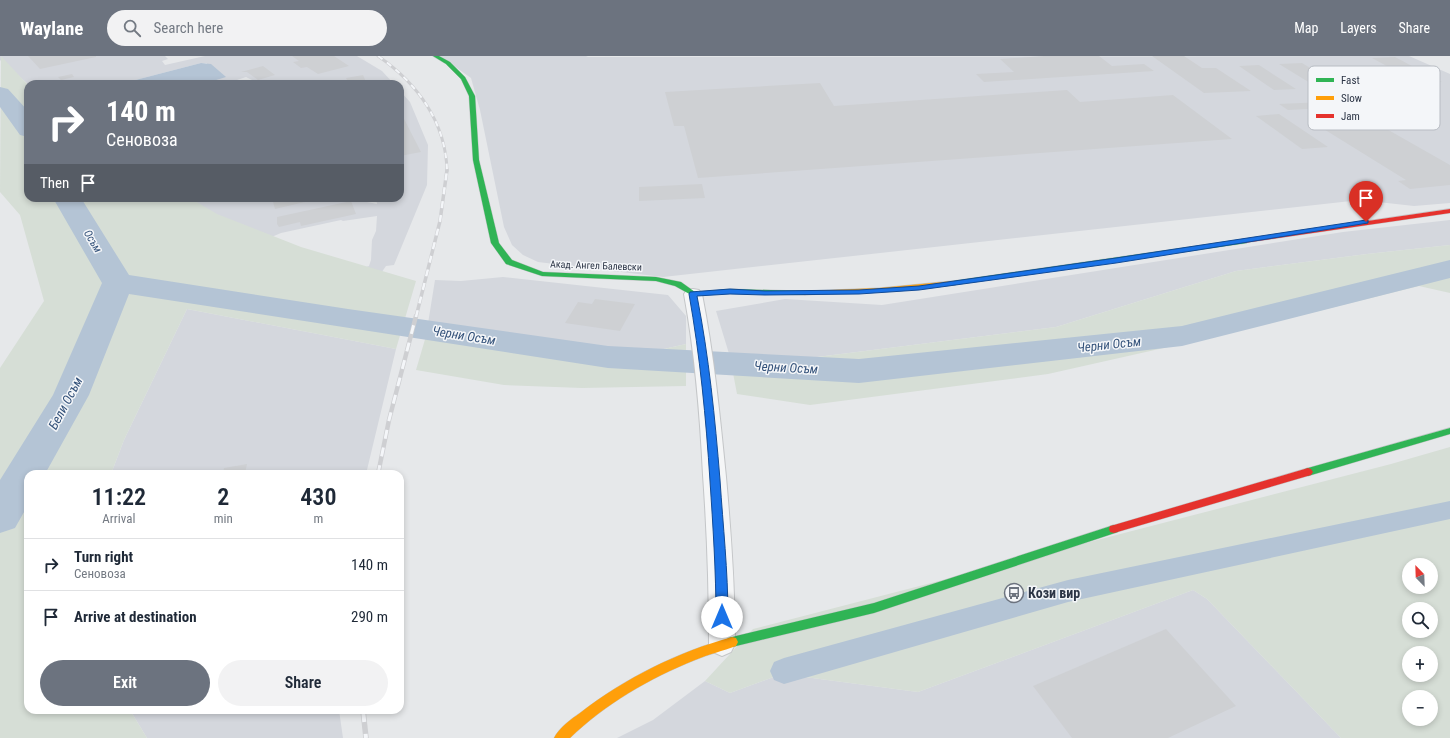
<!DOCTYPE html>
<meta charset="utf-8">
<style>
body{margin:0;font-family:"Roboto Condensed",sans-serif;background:#f2f2f3;color:#1f2937;height:100vh;display:flex;flex-direction:column;font-size:15px;white-space:nowrap}
*{box-sizing:border-box;margin:0}
p{font-size:13px;color:#747a83}
.icon{flex:none;width:22px;height:22px;fill:none;stroke:currentColor;stroke-width:2;stroke-linecap:round;stroke-linejoin:round}
.map{position:relative;flex:1;overflow:hidden}
.panel{position:absolute;left:24px;top:414px;width:380px;height:244px;display:flex;flex-direction:column;background:#fff;border-radius:12px;box-shadow:0 2px 6px #0003}
.panel>*{flex:none}
.hud{position:absolute;left:24px;top:24px;width:380px;height:122px;border-radius:12px;box-shadow:0 2px 6px #0003;background:#6c737f;color:#fff;overflow:hidden}
.needle{width:26px;rotate:337deg}
.tools{position:absolute;left:1402px;top:502px;display:grid;gap:8px}
.tools a{display:grid;place-items:center;width:36px;height:36px;border-radius:50%;background:#fff;box-shadow:0 2px 6px #0003;font-size:20px}
.pin{position:absolute;display:grid;place-items:center;width:34px;height:34px;color:#fff;margin:-41px -17px;border-radius:50% 50% 50% 0;rotate:-45deg;box-shadow:0 0 4px #0007}
.pin .icon{rotate:45deg}
.me{position:absolute;width:44px;margin:-22px;rotate:0deg;stroke-linejoin:round;filter:drop-shadow(0 0 3px #0008)}
.turn{display:flex;align-items:center;gap:14px;height:84px;padding:0 16px;font-size:18px}
.turn .icon{width:52px;height:52px;stroke-width:2.5}
.turn b{display:block;font-size:28px;line-height:34px}
.then{display:flex;align-items:center;height:38px;padding:0 16px;background:#0003;gap:8px;font-size:15px}
.eta{display:flex;justify-content:space-evenly;align-items:center;height:68px;text-align:center}
.eta b{font-size:24px;font-weight:600;line-height:28px}
.cta{display:flex;gap:8px;margin-top:auto;padding:8px 16px}
.cta a{flex:1;height:46px;border-radius:24px;background:#6c737f;color:#fff;font-size:16px;font-weight:600;line-height:46px;text-align:center}
.cta a+a{background:#f2f2f3;color:#1f2937}
ul{padding:0;list-style:none}
li{display:flex;align-items:center;gap:12px;height:52px;padding:0 16px;border-top:1px solid #e0e1e3}
li div{flex:1}
li b{display:block;font-size:15px}
li em{font-style:normal}
header{display:flex;align-items:center;gap:24px;box-sizing:border-box;height:56px;padding:0 20px;background:#6c737f;color:#fff}
header strong{font-size:19px}
nav{display:flex;gap:22px;margin-inline-start:auto;font-size:14px}
.search{width:280px;height:36px;background:#f2f2f3;display:flex;align-items:center;gap:10px;box-sizing:border-box;padding:0 14px;border-radius:22px;color:#747a83;font-size:15px}
.map>svg:first-child{display:block}
.built{fill:#d4d7dd;fill-rule:evenodd}
.green{fill:#d6ded6;fill-rule:evenodd}
.water{fill:#b4c4d5}
.lines{fill:none;stroke-linecap:round;stroke-linejoin:round}
.canal{fill:#b4c4d5;fill-rule:evenodd}
.river{fill:#b4c4d5;fill-rule:evenodd}
.building{fill:#ced0d3}
.street-casing{stroke:#c4c6c8;stroke-width:2}
.fast-casing{stroke:#c4c6c8;stroke-width:1}
.slow-casing{stroke:#c4c6c8;stroke-width:1}
.jam-casing{stroke:#c4c6c8;stroke-width:1}
.street{fill:#f5f6f7;fill-rule:evenodd}
.fast{fill:#30b455;fill-rule:evenodd}
.slow{fill:#ff9f0a;fill-rule:evenodd}
.jam{fill:#e5322d;fill-rule:evenodd}
.rail-far3-casing{stroke:#cecfd2;stroke-width:3}
.rail-far2-casing{stroke:#cecfd2;stroke-width:3.5}
.rail-far1-casing{stroke:#cecfd2;stroke-width:4.5}
.rail-casing{stroke:#cecfd2;stroke-width:5.5}
.rail-far3{stroke:#f4f6f9;stroke-width:2;stroke-dasharray:5.5;stroke-linecap:butt}
.rail-far2{stroke:#f4f6f9;stroke-width:2.5;stroke-dasharray:7;stroke-linecap:butt}
.rail-far1{stroke:#f4f6f9;stroke-width:3;stroke-dasharray:9;stroke-linecap:butt}
.rail{stroke:#f4f6f9;stroke-width:4;stroke-dasharray:12;stroke-linecap:butt}
.route{fill:#1a73e8;stroke:#114b97}
.labels{text-anchor:middle;stroke-width:3;stroke-linejoin:round;paint-order:stroke}
.far-street-label{font-size:10px;fill:#2b3445;stroke:#f4f6f9}
.far-water-label{font-size:11px;font-style:italic;fill:#34527a;stroke:#f4f6f9}
.water-label{font-size:13px;font-style:italic;fill:#34527a;stroke:#f4f6f9}
.near-poi-label{font-size:14px;font-weight:bold;fill:#2b3445;stroke:#f4f6f9;text-anchor:start}
.key{fill:#f4f6f9;stroke:#b8bcc3;stroke-width:1}
.key-label{font-size:11px;fill:#2b3445}
</style>
<header>
<strong>Waylane</strong>
<div class="search"><svg class="icon" aria-label="search" viewBox="0 0 24 24"><circle cx="10" cy="10" r="6"/><path d="M15 15l6 6"/></svg>Search here</div>
<nav><a>Map</a><a>Layers</a><a>Share</a></nav>
</header>
<div class="map">
<svg width="1450" height="682" viewBox="0 0 1450 682">
<rect width="100%" height="100%" fill="#e6e8ea"/>
<path class="built" d="M0,0H165L168,3L162,5L165,9L205,0H357L382,15L394,28H247L252,24L246,21L225,28H203L210,26L207,7H201L120,28H28L0,4Z
M440,0H588L586,1L1409,0L1450,18V147L1414,150L1360,144L663,221L538,206L523,199L512,189L504,171L480,54L471,22Z
M400,35L410,46L428,89L427,129L394,209L386,210L379,220L254,182L176,142H365L357,144L377,148L376,142H400ZM377,160L376,175L372,184L371,204L369,210L360,213L269,182L281,177L341,164L343,165Z
M1450,164V189L1367,198L1236,215L1056,271L809,302L730,301L716,255L785,243L882,249L1343,176Z
M503,221L668,239L686,260V288L646,297H515L426,280L435,224L461,225Z
M187,253L396,293L366,418H111L124,384Z
M1193,534L1207,543L1341,682H617L653,664L705,625L730,637L782,618L918,636Z
M130,654H339L343,682H147Z"/>
<path class="green" d="M1,0L28,29V142H190L217,158L301,191L416,225L396,293L187,253L124,384L111,418H28V654H130L147,682H0V312L44,245L20,159L0,136Z
M1450,189V237L1419,230L1217,280L1048,318L810,349L737,338L730,301L809,302L1056,271L1236,215L1367,198Z
M426,280L515,297H646L686,288V330L582,332L504,329L416,314Z
M1450,391V682H1341L1207,543L1193,534L918,636L782,618L730,637L705,625L753,573L1391,408ZM1409,509H1431V531H1409ZM1409,553H1431V575H1409ZM1409,597H1431V619H1409ZM1409,641H1431V663H1409Z"/>
<path class="water" d="M201,7L211,8L226,21L203,28H120Z"/>
<g class="lines">
<path class="canal" d="M1450,445V463L1068,546L784,628L774,624L770,615L774,606L784,602L1068,524Z"/>
<path class="river" d="M0,31L8,33L28,55V81L20,79L0,51Z
M53,142H81L129,219L348,253L608,290L859,303L1182,270L1450,204V222L1182,290L859,327L608,312L129,238L89,339L45,418H28V449L15,472L0,477V424L53,339L102,227Z"/>
</g>
<path class="building" d="M28,0H96V1L40,13Z
M292,0H334L349,10L318,18L307,11L301,12L293,6L299,5Z
M1044,0H1099L1112,10L1144,8L1154,15L984,26L976,18L1014,16L1000,3Z
M1152,0H1184L1202,12H1216L1251,35L1204,37Z
M1395,1L1442,26L1418,27L1372,2Z
M1302,7L1338,29L1315,30L1279,8Z
M1259,9L1296,33L1274,34L1239,10Z
M263,10L275,19L258,24L247,16H241Z
M72,18L74,21L61,24L58,21Z
M363,19L367,28H349L346,22Z
M820,27L834,50L1067,34L1080,46L1173,39L1232,83L698,122L684,70H674L665,36Z
M1413,42L1423,47L1288,54L1279,48Z
M400,55L421,96L400,100Z
M1279,58L1328,91L1302,93L1256,60Z
M1369,63L1450,109V129L1410,133L1398,125L1406,124L1314,67Z
M702,128L705,142L639,145V131Z
M272,142H303L305,146L275,153Z
M351,145L356,158L301,170L300,166L279,171L277,168V161Z
M595,243L635,248L620,275L565,267L578,246L592,248Z
M247,408L245,418H223L224,412Z
M1166,573L1236,650L1168,682H1072L1033,630Z"/>
<g class="lines">
<g class="street-casing">
<path id="street" d="M693,233L699,234L702,238C714,299 720,360 726,421C731,477 735,532 735,588L731,596L722,600L713,596L709,588C709,531 707,475 703,419C700,358 695,298 684,238L687,234Z"/>
</g>
<g class="fast-casing">
<path id="fast" d="M433,0H439L450,6L465,21L475,40L479,104L499,187L512,204L543,216L656,221L681,226L695,236L730,233L805,235L809,237L805,239L730,237L693,240L675,230L656,225L542,220L506,208L491,187L473,104L469,40L461,23L446,8Z
M1244,183H1247V187L953,229L949,227L953,225Z
M1450,372V378L1308,420L1305,419L1303,416L1305,413L1308,412Z
M1114,469L1118,470L1119,473L1118,476L874,557L732,591L728,590L726,586L728,582L732,581L874,547Z"/>
</g>
<g class="slow-casing">
<path id="slow" d="M953,225L957,227L956,229L898,235L805,239L801,237L805,235L879,232Z
M732,581L736,582L738,586L736,590C723,595 709,598 695,604C650,622 605,648 570,682H554C559,672 571,663 580,657C625,622 678,596 732,581Z"/>
</g>
<g class="jam-casing">
<path id="jam" d="M1450,153V157L1244,187L1240,185L1244,183Z
M1308,412L1311,413L1313,416L1311,419L1114,477L1110,476L1109,473L1110,470L1114,469Z"/>
</g>
<use href="#street" class="street"/>
<use href="#fast" class="fast"/>
<use href="#slow" class="slow"/>
<use href="#jam" class="jam"/>
<g class="rail-far3-casing">
<path id="rail-far3" d="M378,0C417,27 446,66 447,115"/>
</g>
<g class="rail-far2-casing">
<path id="rail-far2" d="M416,261L440,165L447,114"/>
</g>
<g class="rail-far1-casing">
<path id="rail-far1" d="M378,418L389,364L416,260"/>
</g>
<g class="rail-casing">
<path id="rail" d="M363,654L366,682"/>
</g>
<use href="#rail-far3" class="rail-far3"/>
<use href="#rail-far2" class="rail-far2"/>
<use href="#rail-far1" class="rail-far1"/>
<use href="#rail" class="rail"/>
</g>
<path class="route" d="M1366,164H1368V167L1116,207L919,234L859,238L765,239L730,238L697,240C709,301 715,362 720,424C723,470 728,515 728,561L726,565L722,566L718,565L716,561C716,516 713,470 710,425C706,362 700,300 689,238L690,236L730,233L765,235L859,234L919,230L1116,202Z"/>
<defs>
<g id="bus-ring" transform="scale(1)"><circle r="9.5" fill="#f4f6f9" stroke="#6c737f" stroke-width="1.5"/><path d="M-5-6H5V4H4V6H2V4H-2V6H-4V4H-5ZM-3.5-4V0h7V-4ZM-3.5 1.2v1.5H-2V1.2ZM2 1.2v1.5H3.5V1.2Z" fill="#6c737f"/></g>
</defs>
<g fill-rule="evenodd">
<use href="#bus-ring" x="1014" y="537"/>
</g>
<g class="labels">
<g class="far-street-label">
<text transform="translate(596 209) rotate(2)" y="4">Акад. Ангел Балевски</text>
</g>
<g class="far-water-label">
<text transform="translate(93 185) rotate(59)" y="4">Осъм</text>
</g>
<g class="water-label">
<text transform="translate(464 279) rotate(9)" y="5">Черни Осъм</text>
<text transform="translate(1109 288) rotate(-6)" y="5">Черни Осъм</text>
<text transform="translate(786 311) rotate(3)" y="5">Черни Осъм</text>
<text transform="translate(65 347) rotate(-62)" y="5">Бели Осъм</text>
</g>
<g class="near-poi-label">
<text x="1028" y="542">Кози вир</text>
</g>
</g>
<rect x="1308" y="10" width="132" height="64" rx="6" class="key"/>
<rect x="1316" y="22" width="18" height="4" fill="#30b455"/>
<rect x="1316" y="40" width="18" height="4" fill="#ff9f0a"/>
<rect x="1316" y="58" width="18" height="4" fill="#e5322d"/>
<g class="key-label">
<text x="1341" y="28">Fast</text>
<text x="1341" y="46">Slow</text>
<text x="1341" y="64">Jam</text>
</g>
</svg>
<div class="tools">
<a><svg class="needle" viewBox="-14 -14 28 28"><path d="M0-13l5 13h-10z" fill="#e53935"/><path d="M0 13l5-13h-10z" fill="#747a83"/></svg></a>
<a><svg class="icon" aria-label="search" viewBox="0 0 24 24"><circle cx="10" cy="10" r="6"/><path d="M15 15l6 6"/></svg></a>
<a>+</a>
<a>−</a>
</div>
<div class="pin" style="left:1366px;top:166px;background:#d93025"><svg class="icon" aria-label="arrive" viewBox="0 0 24 24"><path d="M6 21V4h12l-3 4 3 4H6"/></svg></div>
<svg class="me" style="left:722px;top:561px" viewBox="-20 -20 40 40"><circle r="19" fill="#fff"/><path d="M0-13L10 11 0 6-10 11z" fill="#1a73e8"/></svg>
<div class="hud">
<div class="turn"><svg class="icon" aria-label="right" viewBox="0 0 24 24"><path d="M7 20v-9h11M14 6l5 5-5 5"/></svg><div><b>140 m</b>Сеновоза</div></div>
<div class="then">Then<svg class="icon" aria-label="arrive" viewBox="0 0 24 24"><path d="M6 21V4h12l-3 4 3 4H6"/></svg></div>
</div>
<section class="panel">
<div class="eta">
<div><b>11:22</b><p>Arrival</p></div>
<div><b>2</b><p>min</p></div>
<div><b>430</b><p>m</p></div>
</div>
<ul>
<li><svg class="icon" aria-label="right" viewBox="0 0 24 24"><path d="M7 20v-9h11M14 6l5 5-5 5"/></svg><div><b>Turn right</b><p>Сеновоза</p></div><em>140 m</em></li>
<li><svg class="icon" aria-label="arrive" viewBox="0 0 24 24"><path d="M6 21V4h12l-3 4 3 4H6"/></svg><div><b>Arrive at destination</b></div><em>290 m</em></li>
</ul>
<div class="cta"><a>Exit</a><a>Share</a></div>
</section>
</div>
